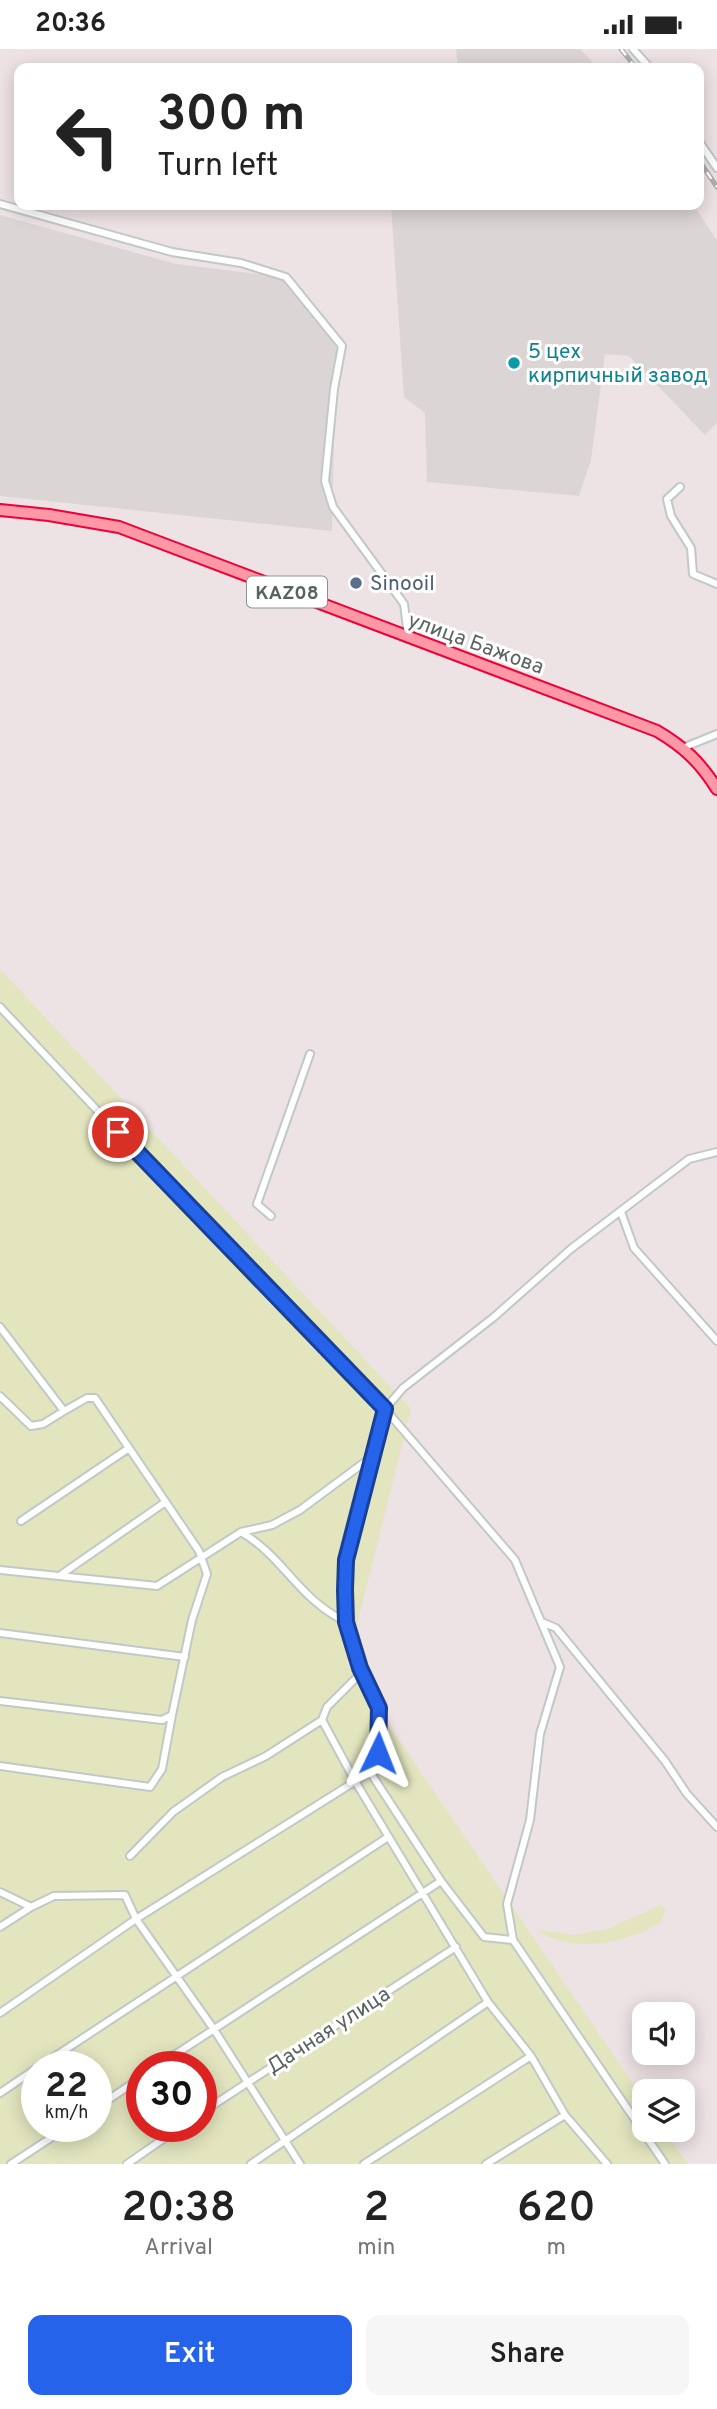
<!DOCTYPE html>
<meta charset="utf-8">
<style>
body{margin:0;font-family:Overpass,sans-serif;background:#f6f6f6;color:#222;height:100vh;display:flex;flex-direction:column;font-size:26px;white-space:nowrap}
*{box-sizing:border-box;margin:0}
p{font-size:23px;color:#767676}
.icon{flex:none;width:38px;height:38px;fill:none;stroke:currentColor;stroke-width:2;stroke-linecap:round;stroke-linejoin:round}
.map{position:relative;height:2115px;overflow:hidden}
.panel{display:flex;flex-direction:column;background:#fff;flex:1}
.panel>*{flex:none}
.guide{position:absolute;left:14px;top:14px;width:690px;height:147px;border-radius:14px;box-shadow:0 4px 18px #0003;background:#fff;color:#222;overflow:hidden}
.fabs{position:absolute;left:632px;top:1953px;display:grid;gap:14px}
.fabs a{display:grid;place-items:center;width:63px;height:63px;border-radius:14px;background:#fff;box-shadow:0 4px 18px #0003;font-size:35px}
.speed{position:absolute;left:21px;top:2002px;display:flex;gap:14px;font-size:35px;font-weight:700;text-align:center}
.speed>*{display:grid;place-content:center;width:91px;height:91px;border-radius:50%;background:#fff;box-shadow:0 4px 18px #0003;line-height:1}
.speed small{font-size:18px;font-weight:400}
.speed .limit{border:10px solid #d22;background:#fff;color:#111}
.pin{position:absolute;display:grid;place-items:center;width:60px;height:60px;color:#fff;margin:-30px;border:4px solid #fff;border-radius:50%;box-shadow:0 2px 7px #0007}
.me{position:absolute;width:77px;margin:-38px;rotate:2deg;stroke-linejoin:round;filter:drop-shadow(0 0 5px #0008)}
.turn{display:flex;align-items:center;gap:24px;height:147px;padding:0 28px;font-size:32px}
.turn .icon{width:91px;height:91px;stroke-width:2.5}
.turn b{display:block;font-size:49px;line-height:60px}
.eta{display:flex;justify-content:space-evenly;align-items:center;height:119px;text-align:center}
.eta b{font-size:42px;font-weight:600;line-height:49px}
.action{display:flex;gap:14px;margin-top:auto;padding:14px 28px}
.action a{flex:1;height:80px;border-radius:14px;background:#2563eb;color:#fff;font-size:28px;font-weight:600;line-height:80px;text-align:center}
.action a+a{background:#f6f6f6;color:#222}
.status{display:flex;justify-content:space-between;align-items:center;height:49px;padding:0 35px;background:#fff;direction:ltr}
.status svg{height:19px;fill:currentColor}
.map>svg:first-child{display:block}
.industrial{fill:#dcd5d6}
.green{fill:#e2e5be;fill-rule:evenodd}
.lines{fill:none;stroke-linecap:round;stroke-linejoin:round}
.minor-casing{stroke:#c1c9c6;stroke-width:10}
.trunk-casing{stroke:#ef0038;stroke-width:14}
.minor{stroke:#fff;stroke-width:6}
.trunk{stroke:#fe98a6;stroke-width:10}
.rail-casing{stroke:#adafae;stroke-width:5}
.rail{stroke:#fff;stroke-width:2.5;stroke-dasharray:8;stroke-linecap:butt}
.route-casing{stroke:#184099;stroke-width:18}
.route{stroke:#2563eb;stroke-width:12}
.culture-dot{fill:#0f9aa8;stroke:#fff;stroke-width:2.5}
.service-dot{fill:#5c6f8a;stroke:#fff;stroke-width:2.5}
.labels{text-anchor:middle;stroke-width:6;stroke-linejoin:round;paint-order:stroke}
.shield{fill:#fff;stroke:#8c9290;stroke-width:2}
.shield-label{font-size:19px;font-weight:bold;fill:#5a6360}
.culture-label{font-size:21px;fill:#0d838f;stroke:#fff;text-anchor:start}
.service-label{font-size:21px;fill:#4e5e75;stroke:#fff;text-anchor:start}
.street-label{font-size:21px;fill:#5a6360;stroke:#fff}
</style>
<div class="status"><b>20:36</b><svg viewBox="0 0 49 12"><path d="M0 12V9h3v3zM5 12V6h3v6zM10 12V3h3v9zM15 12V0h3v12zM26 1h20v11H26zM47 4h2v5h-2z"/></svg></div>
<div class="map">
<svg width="717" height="2115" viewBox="0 0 717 2115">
<rect width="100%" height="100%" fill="#ede2e4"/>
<path class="industrial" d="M456,0H580L598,19H458Z
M391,156H694L717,192V374L705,386L629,307L605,305L591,411L579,447L427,433L425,364L404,348Z
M0,166L176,215L284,228L336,298L332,482L0,447Z"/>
<path class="green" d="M0,920L411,1360L347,1615L644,2051V2081H664L688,2115H0ZM37,2018H96V2077H37ZM142,2018H201V2077H142Z
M661,1856L666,1860L660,1874C624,1895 573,1905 536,1881L575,1886L607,1880Z"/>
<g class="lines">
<g class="minor-casing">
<path id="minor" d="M633,0L650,19
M698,91L717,119
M0,155L172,203L241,214L286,228L342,297L334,340L325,432L333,458L404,555L408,587
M680,438L667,450L671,467L691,499L693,525L717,535
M685,698L717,685
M0,958L232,1205L385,1360L515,1511L560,1618L540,1685L530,1771L507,1855L513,1891L665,2115
M621,1163L634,1199L717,1292
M271,1167L257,1155L310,1005
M0,1278L64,1362L87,1349H95L199,1502L207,1525L192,1571L172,1666L162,1671L0,1652
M0,1347L31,1377L43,1375L64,1362
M21,1472L129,1399
M241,1483C285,1509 297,1549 346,1573
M0,1521L157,1537L241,1483L272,1476L300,1461L373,1407
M62,1525L164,1454
M542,1573L556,1579L665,1712L687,1745L717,1778
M0,1584L185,1608
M0,1717L150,1738L162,1720L172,1666
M130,1807L173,1763L222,1728L266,1707L322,1671
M441,1832L484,1888L513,1891
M0,1843L31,1858L54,1847L125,1846L136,1870L213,1979L300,2115
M0,1878L31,1858
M0,1964L136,1870L370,1723C388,1681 378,1659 360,1620
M39,2018L388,1788
M156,2018L441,1832L370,1723
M0,2044L37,2019
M96,2059L142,2028
M201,2064L456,1898
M11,2115L69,2077
M127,2115L182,2077
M251,2115L488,1953
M364,2115L531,2007
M486,2115L565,2066
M607,2115L565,2066L531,2007L488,1953L355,1732L322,1671L327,1658L357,1628L360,1619L346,1573V1511L385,1360L403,1339L494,1268L572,1199L689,1110L717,1103"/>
</g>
<g class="trunk-casing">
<path id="trunk" d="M0,461L49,466L119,478L657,682C684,698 700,713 717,740"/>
</g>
<use href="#minor" class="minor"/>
<use href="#trunk" class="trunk"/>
<g class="rail-casing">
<path id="rail" d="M621,0L636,19
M698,110L717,138"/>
</g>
<use href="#rail" class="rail"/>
</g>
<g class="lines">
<g class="route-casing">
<path id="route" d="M118,1083L385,1360L346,1511L345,1541L346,1573L360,1619L379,1659L378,1704"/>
</g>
<use href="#route" class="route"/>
</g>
<circle class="culture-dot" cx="514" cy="314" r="7"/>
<circle class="service-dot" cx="356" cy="534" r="7"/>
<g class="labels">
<rect class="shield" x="247" y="527.5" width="80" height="31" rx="5"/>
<g class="shield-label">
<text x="287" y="550">KAZ08</text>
</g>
<g class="culture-label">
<text x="528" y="309">5 цех<tspan x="528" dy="24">кирпичный завод</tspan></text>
</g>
<g class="service-label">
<text x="370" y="541">Sinooil</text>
</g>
<g class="street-label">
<text transform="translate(476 594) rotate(20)" y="7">улица Бажова</text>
<text transform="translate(328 1981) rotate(-33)" y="7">Дачная улица</text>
</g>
</g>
</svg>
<div class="fabs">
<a><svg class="icon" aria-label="sound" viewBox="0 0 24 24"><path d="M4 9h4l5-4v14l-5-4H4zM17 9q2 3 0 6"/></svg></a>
<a><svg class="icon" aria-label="layers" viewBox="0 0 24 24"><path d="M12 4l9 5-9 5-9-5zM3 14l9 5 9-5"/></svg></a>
</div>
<div class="speed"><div>22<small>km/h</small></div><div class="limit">30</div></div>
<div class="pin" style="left:118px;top:1083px;background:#d93025"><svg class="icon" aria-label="arrive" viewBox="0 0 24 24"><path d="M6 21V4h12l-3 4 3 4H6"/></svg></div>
<svg class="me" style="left:378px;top:1704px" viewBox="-20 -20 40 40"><path d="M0-17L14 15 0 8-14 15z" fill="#2563eb" stroke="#fff" stroke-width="4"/></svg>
<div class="guide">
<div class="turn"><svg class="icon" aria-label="left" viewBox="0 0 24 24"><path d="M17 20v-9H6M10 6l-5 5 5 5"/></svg><div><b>300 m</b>Turn left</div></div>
</div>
</div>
<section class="panel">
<div class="eta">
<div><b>20:38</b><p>Arrival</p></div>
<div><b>2</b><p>min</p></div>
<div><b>620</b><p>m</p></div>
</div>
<div class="action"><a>Exit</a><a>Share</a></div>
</section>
